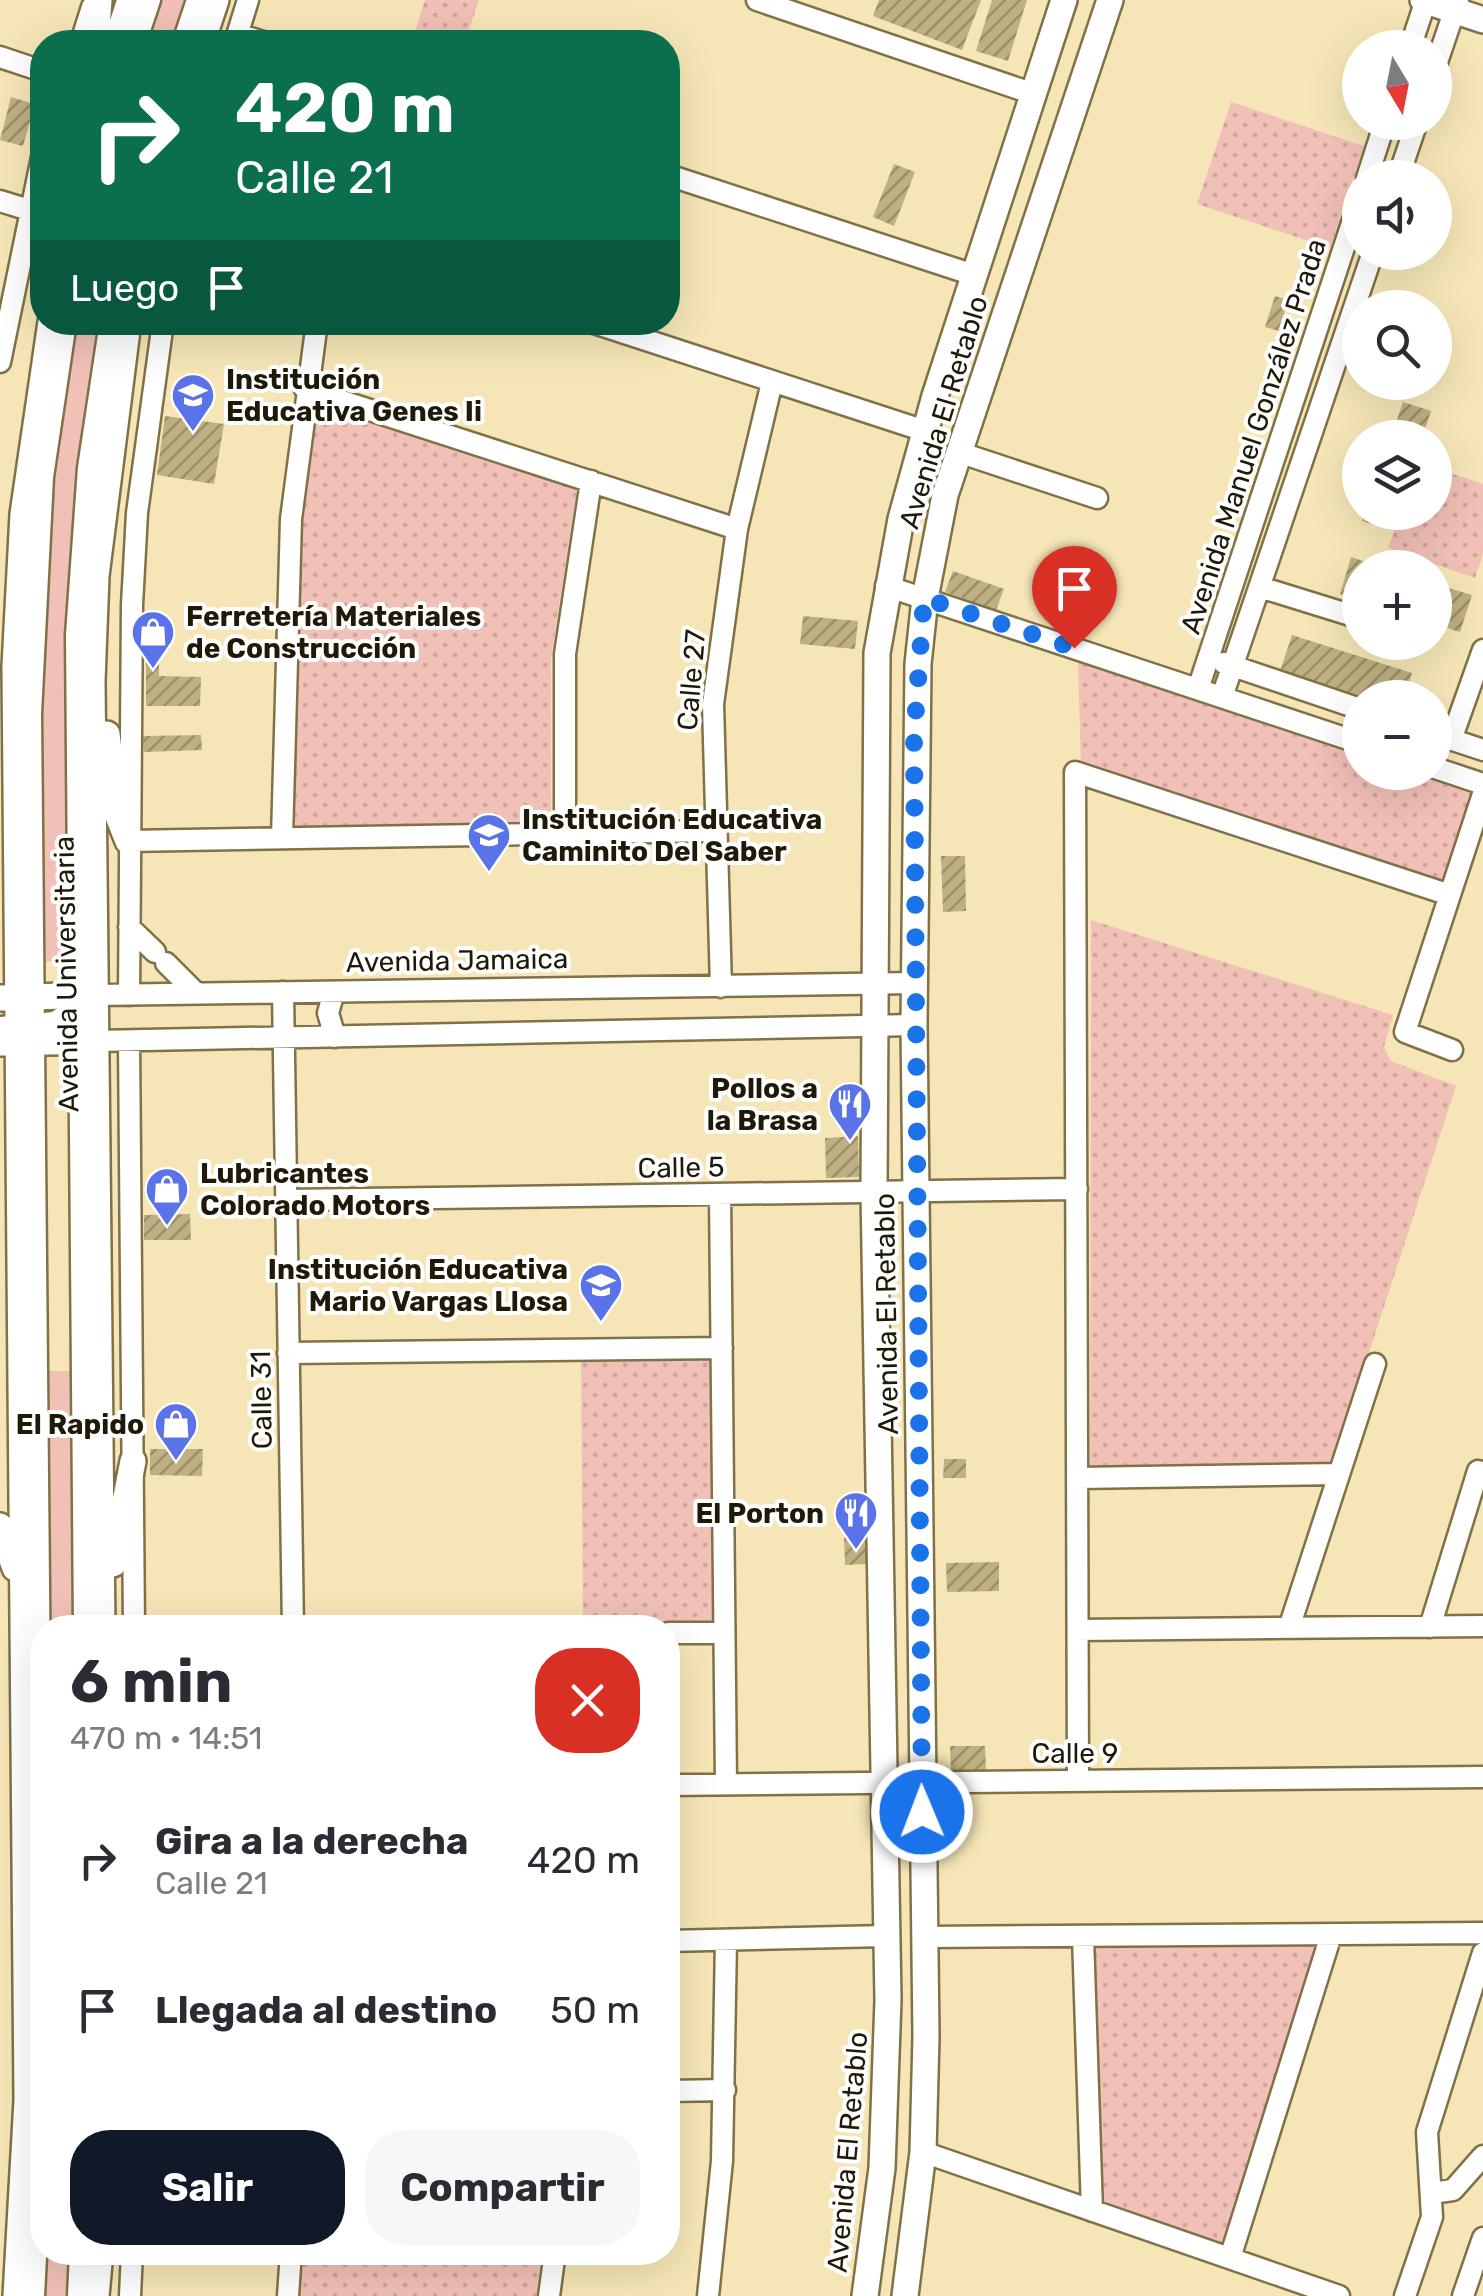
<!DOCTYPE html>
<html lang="es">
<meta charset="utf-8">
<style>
body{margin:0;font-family:Rubik,sans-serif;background:#f7f7f7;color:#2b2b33;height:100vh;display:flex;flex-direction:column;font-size:38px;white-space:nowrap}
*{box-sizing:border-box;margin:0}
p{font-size:32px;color:#7c7c81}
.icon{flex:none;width:55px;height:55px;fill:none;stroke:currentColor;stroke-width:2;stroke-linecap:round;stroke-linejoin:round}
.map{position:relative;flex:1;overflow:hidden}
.sheet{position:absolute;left:30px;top:1615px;width:650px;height:650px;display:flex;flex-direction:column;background:#fff;border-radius:40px;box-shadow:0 10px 40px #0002}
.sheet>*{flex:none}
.hud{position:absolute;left:30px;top:30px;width:650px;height:305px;border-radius:40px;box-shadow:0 10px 40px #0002;background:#0b6e4f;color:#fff;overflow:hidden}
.needle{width:65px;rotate:170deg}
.tools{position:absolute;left:1342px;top:30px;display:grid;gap:20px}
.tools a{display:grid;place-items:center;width:110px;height:110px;border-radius:50%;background:#fff;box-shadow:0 10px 40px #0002;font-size:50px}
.pin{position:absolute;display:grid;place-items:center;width:85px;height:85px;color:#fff;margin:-102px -42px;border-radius:50% 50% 50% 0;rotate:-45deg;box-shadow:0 0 10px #0007}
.pin .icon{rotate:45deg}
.me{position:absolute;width:110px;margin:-55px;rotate:359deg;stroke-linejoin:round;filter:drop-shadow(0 0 8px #0008)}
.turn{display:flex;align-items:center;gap:35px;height:210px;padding:0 40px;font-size:45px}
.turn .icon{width:130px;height:130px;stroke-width:2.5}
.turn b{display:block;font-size:70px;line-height:85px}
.then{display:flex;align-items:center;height:95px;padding:0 40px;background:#0003;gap:20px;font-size:38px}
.round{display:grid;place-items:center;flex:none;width:105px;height:105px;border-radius:40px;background:#f7f7f7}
.head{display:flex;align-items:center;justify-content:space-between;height:170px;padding:0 40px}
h1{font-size:60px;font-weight:700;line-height:75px}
.action{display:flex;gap:20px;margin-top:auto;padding:20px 40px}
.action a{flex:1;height:115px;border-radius:40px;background:#111827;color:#fff;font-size:40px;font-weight:700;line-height:115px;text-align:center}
.action a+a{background:#f7f7f7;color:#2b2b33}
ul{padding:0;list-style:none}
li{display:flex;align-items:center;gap:30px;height:150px;padding:0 40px}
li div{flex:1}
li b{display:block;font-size:38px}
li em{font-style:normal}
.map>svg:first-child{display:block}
.grass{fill:#f1c0b6}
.park{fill:url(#park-dots)}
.building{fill:url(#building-hatch)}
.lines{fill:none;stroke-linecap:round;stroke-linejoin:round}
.minor-casing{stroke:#807146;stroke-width:25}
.major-casing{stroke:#807146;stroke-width:30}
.minor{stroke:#fff;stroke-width:20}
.major{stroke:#fff;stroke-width:25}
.route{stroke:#1a73e8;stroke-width:18;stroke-dasharray:0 32.4}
.labels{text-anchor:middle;stroke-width:8;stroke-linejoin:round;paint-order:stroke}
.poi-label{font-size:28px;font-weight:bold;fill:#1f1907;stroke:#fff;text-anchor:start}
.street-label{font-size:28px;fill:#1f1907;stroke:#fff}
</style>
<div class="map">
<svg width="1483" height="2296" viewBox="0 0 1483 2296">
<defs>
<pattern id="park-dots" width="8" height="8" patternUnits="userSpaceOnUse" patternTransform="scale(2.5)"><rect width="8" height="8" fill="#f1c0b6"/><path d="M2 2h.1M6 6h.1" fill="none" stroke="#cea49b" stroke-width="1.8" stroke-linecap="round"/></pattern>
<pattern id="building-hatch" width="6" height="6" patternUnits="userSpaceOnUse" patternTransform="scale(2.5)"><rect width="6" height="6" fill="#bfb083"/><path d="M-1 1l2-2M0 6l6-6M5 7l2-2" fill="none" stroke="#9b8e69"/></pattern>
</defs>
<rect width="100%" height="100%" fill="#f6e6b7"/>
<path class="grass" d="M158,0H189L175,42H144Z
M73,323H102L68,684V962L41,961L37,752L43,550Z
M44,1371H74L76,1627H47Z
M44,2253H73L70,2296H41Z"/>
<path class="park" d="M425,0H479L465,42H412Z
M1231,102L1364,146L1330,248L1197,204Z
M313,405L577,488L551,658V824L291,826L300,513Z
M1435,468L1483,484V554L1475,578L1388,548L1401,513L1435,512Z
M1078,661L1360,754V772L1415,773L1478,793L1447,888L1081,769Z
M1091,920L1393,1015L1384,1047L1391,1061L1456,1086L1332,1466L1090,1468Z
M713,1360L715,1625L583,1626L581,1361Z
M1326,1943L1225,2244L1092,2197L1084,1945Z
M301,2253H542L536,2296H297Z"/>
<path class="building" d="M879,0H981L962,50L873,16Z
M992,0H1027L1008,61L976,51Z
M11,97L35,104L23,146L0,140Z
M894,164L915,172L894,226L873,217Z
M1275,296L1288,300L1279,331L1265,327Z
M1403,402L1431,411L1422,438H1391Z
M165,416L224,424L214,484L157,475Z
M1365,512H1396L1390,530L1362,521Z
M1351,557L1381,567L1360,568V600L1340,594Z
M953,571L1004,589L996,610L945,592Z
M1435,584L1472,595L1460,632L1435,624Z
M803,616L858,621L855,649L800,644Z
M1292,635L1412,673L1404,698H1364L1280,671Z
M146,663H159V676L201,677L200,706H146Z
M201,735L202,750L144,752L143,736Z
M941,856H965L966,911L943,912Z
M858,1136L859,1177L826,1178L825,1138Z
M190,1214L191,1240H144V1215Z
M150,1449H203L202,1476L150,1475Z
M944,1459H966V1478H943Z
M844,1537H867L868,1564L845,1565Z
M999,1562V1591L947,1592L946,1563Z
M950,1746H985L986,1771L951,1772Z"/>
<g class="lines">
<g class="minor-casing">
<path id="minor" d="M757,0L1034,94
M238,34L263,42
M81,42L92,7
M136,42L150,0
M183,42L197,0
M235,42L248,0
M1410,48L1426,0
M0,57L42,71
M1435,68L1458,0
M668,175L974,275
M1367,178L1385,122
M1398,178L1417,122
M0,201L29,210
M591,322L925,431
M0,362L42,157
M305,389L737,529
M958,452L1097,498
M886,586L1360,743
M1260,587L1360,618
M1224,663L1360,709
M1198,689L1360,199
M1222,697L1373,252
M1435,734L1483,750
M1451,740L1483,650
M1435,768L1483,784
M565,833V654L591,481
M282,838L291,519L317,322
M128,841L714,831
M129,927L155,952
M166,963L196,993
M721,987L713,704L737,529L772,382
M283,992L293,1628
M334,992L328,1013L335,1037
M95,995L915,983
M129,995L132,605L137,513L163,322
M0,1027L55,1022L77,1007
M96,1041L914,1025
M129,1041L134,1628
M1452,1050L1405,1032L1483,794
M720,1194L726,1784
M286,1200L1077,1189
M288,1353L722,1348
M1078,1478L1339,1474
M1430,1627L1478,1471
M84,1628L76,635L88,468L110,322
M1289,1628L1375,1364
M1078,1630L1483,1626
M668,1633H724
M1078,1780L1075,772L1450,895
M668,1785L1483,1777
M42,1913L31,714L43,477L66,322
M1083,1936L1092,2211
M925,1937L1483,1933
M668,1941L886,1936
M668,2091L725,2090
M923,2152L1339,2296
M1431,2193L1453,2190L1483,2156
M1230,2258L1331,1935
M34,2296L42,2139
M78,2296L80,2252
M130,2296L132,2252
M288,2296L291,2252
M549,2296L555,2252
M708,2296L722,2161L726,1940
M1405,2296L1432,2217L1427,2132L1483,1953
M1463,2296L1483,2238"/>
</g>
<g class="major-casing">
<path id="major" d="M1423,0L1483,20
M96,42L99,0
M116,42L130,0
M202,42L216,0
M107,734L116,811L128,841
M0,998L95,995
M1,1043L96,1041
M0,1526L15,1568
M113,1564L133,1461
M102,1628L92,681L96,576L128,322
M16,2296L27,2100L15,666L23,514L51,322
M96,2296L100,2252
M865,2296L882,2168L888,2000L874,1192L877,653L901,519L935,396L1064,0
M905,2296L923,2152L926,2037L914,1025L918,664L925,598L945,495L1110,0"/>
</g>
<use href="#minor" class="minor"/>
<use href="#major" class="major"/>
</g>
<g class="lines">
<path class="route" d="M922,1812L914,737L924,598L1074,648"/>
</g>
<defs>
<g id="school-pin" transform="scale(2.25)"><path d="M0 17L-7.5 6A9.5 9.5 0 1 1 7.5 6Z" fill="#5a73e9" stroke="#fff"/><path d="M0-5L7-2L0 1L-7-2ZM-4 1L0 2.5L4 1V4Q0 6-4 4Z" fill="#fff"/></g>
<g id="shop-pin" transform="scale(2.25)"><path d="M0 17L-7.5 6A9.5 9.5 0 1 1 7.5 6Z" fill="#5a73e9" stroke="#fff"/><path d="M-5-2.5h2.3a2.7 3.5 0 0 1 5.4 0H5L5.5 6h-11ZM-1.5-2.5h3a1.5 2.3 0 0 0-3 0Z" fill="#fff"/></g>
<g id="restaurant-pin" transform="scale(2.25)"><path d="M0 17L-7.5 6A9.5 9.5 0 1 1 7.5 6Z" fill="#5a73e9" stroke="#fff"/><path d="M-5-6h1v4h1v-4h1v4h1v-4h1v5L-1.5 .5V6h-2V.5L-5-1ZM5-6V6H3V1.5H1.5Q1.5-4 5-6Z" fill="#fff"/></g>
</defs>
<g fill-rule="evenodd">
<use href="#school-pin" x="193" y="395"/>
<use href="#shop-pin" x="153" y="632"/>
<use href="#school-pin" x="489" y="835"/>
<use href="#restaurant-pin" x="850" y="1104"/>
<use href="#shop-pin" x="167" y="1189"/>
<use href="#school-pin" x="601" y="1285"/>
<use href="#shop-pin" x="176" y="1424"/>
<use href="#restaurant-pin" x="856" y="1513"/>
</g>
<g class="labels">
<g class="poi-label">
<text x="226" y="389">Institución<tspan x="226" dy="32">Educativa Genes Ii</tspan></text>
<text x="186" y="626">Ferretería Materiales<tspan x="186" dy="32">de Construcción</tspan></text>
<text x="522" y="829">Institución Educativa<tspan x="522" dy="32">Caminito Del Saber</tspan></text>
<text x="818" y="1098" text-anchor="end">Pollos a<tspan x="818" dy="32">la Brasa</tspan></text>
<text x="200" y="1183">Lubricantes<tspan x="200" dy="32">Colorado Motors</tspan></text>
<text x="568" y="1279" text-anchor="end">Institución Educativa<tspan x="568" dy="32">Mario Vargas Llosa</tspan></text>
<text x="144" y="1434" text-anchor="end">El Rapido</text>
<text x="824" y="1523" text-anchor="end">El Porton</text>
</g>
<g class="street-label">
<text transform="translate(943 412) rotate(-73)" y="10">Avenida El Retablo</text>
<text transform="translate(1253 436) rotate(-72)" y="10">Avenida Manuel González Prada</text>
<text transform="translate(691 680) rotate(-85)" y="10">Calle 27</text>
<text transform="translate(457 960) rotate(-1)" y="10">Avenida Jamaica</text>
<text transform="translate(66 974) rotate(-91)" y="10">Avenida Universitaria</text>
<text transform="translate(681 1167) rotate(-1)" y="10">Calle 5</text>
<text transform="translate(886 1314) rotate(-91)" y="10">Avenida El Retablo</text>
<text transform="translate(261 1400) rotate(-91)" y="10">Calle 31</text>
<text x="1075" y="1763">Calle 9</text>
<text transform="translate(847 2152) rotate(-85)" y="10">Avenida El Retablo</text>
</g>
</g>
</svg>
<div class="tools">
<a><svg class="needle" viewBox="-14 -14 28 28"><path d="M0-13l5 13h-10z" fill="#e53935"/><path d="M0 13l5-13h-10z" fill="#7c7c81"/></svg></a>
<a><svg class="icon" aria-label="sound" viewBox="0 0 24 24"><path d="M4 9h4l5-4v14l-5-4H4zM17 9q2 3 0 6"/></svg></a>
<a><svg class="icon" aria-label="search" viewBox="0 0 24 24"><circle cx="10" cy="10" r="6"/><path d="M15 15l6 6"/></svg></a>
<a><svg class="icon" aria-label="layers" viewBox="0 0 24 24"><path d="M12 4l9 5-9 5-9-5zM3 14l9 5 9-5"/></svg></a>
<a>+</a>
<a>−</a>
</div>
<div class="pin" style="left:1074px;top:648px;background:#d93025"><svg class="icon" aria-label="arrive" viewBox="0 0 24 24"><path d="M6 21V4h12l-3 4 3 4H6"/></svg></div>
<svg class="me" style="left:922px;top:1812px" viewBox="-20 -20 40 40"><circle r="17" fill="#1a73e8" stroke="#fff" stroke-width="3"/><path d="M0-11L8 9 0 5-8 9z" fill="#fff"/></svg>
<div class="hud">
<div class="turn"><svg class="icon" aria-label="right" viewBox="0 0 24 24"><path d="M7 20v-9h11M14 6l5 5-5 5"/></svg><div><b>420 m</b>Calle 21</div></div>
<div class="then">Luego<svg class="icon" aria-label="arrive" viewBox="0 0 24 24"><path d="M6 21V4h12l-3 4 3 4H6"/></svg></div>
</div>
<section class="sheet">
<div class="head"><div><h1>6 min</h1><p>470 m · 14:51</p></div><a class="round" style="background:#d93025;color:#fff"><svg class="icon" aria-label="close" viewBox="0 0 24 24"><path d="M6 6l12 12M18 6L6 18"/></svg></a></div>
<ul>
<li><svg class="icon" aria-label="right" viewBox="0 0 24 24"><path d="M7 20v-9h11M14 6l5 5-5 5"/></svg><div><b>Gira a la derecha</b><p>Calle 21</p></div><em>420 m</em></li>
<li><svg class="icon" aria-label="arrive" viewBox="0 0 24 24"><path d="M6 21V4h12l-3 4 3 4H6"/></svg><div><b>Llegada al destino</b></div><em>50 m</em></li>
</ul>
<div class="action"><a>Salir</a><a>Compartir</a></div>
</section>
</div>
